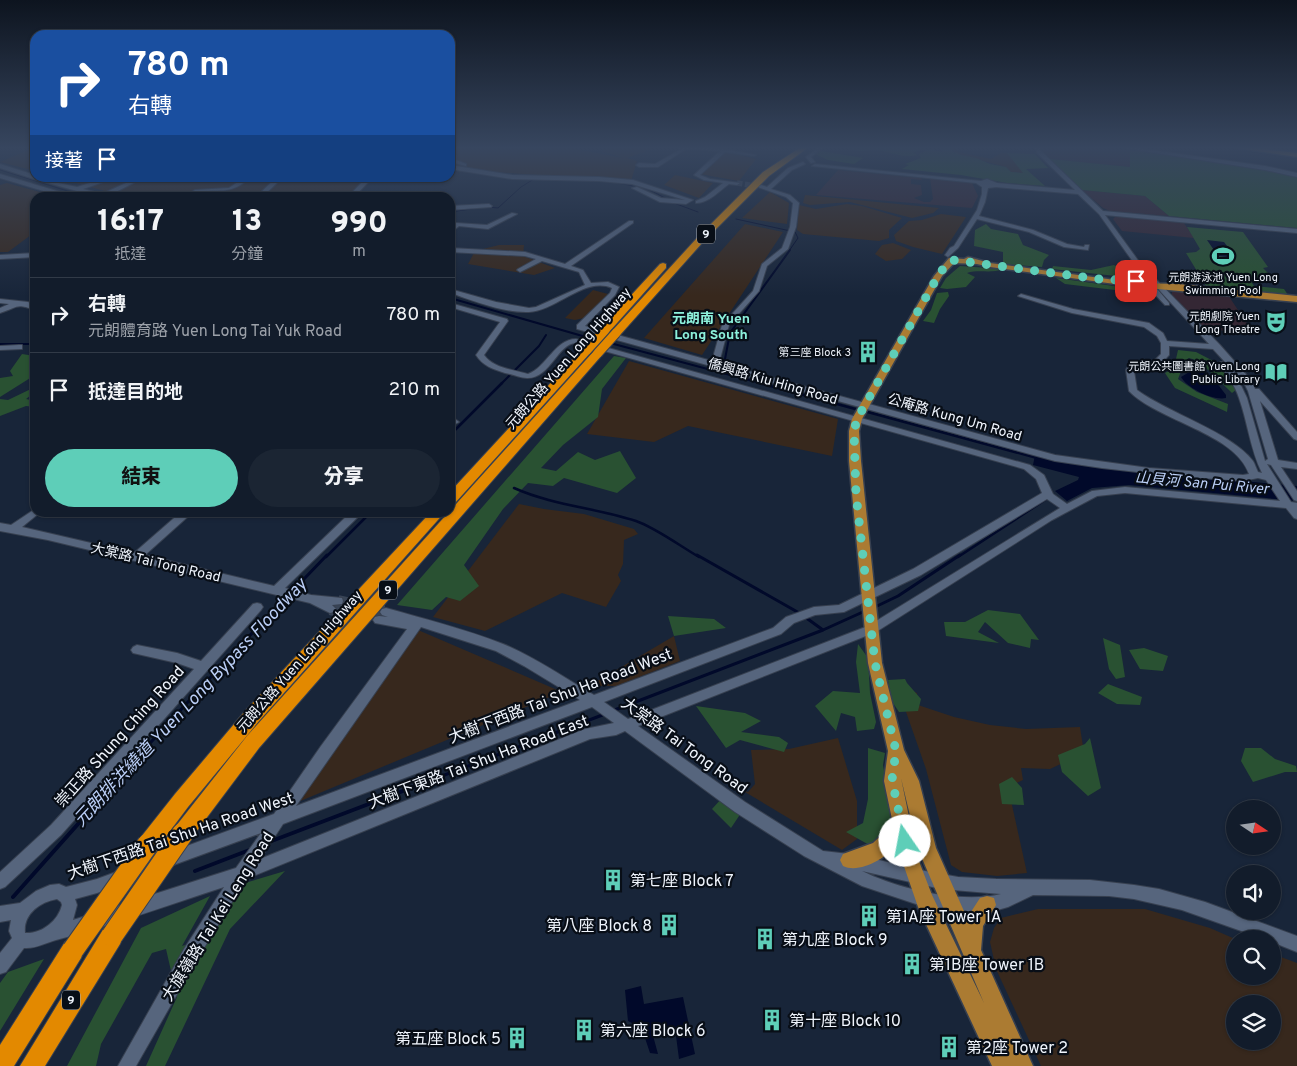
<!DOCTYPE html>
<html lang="zh-TW">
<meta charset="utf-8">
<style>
body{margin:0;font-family:Overpass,"Noto Sans TC",sans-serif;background:#1b2533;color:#f1f3f6;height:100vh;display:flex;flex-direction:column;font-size:19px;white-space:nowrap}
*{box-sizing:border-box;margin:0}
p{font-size:16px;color:#9ca1a9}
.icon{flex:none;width:28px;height:28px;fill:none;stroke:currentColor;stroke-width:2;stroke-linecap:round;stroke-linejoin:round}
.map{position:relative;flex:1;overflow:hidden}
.side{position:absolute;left:30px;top:192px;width:425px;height:325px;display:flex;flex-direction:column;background:#121c2b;border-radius:15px;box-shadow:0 1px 4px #0004,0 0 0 1px #313a47}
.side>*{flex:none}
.hud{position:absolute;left:30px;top:30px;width:425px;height:152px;border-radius:15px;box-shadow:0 1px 4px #0004,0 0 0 1px #313a47;background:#1a4fa0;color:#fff;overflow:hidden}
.needle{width:32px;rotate:103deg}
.tools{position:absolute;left:1226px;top:800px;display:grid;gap:10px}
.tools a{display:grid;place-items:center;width:55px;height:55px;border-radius:50%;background:#121c2b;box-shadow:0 1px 4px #0004,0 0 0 1px #313a47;font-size:25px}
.pin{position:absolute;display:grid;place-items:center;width:42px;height:42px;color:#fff;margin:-21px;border-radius:10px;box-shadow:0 2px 8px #0006}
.me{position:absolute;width:55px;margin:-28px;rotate:348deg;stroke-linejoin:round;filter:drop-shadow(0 0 4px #0008)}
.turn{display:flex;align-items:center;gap:18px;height:105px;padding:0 15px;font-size:22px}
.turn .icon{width:65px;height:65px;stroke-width:2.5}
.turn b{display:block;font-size:35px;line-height:42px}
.then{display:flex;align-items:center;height:48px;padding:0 15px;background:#0003;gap:10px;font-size:19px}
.eta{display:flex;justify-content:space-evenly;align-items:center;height:85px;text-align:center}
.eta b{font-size:30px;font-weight:800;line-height:35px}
.primary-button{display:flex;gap:10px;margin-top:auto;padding:10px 15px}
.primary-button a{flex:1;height:58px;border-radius:30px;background:#5eceb8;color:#111;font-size:20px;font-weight:800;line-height:58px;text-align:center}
.primary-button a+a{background:#1b2533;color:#f1f3f6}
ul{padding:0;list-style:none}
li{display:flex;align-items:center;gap:15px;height:75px;padding:0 15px;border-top:1px solid #313a47}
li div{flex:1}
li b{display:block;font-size:19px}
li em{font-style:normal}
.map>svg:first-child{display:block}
.industrial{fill:#37281d;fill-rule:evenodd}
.education{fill:#342734}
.green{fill:#295132}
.water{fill:#01092a}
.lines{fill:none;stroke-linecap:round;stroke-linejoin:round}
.stream-far4{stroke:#01092a;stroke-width:1}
.stream-far3{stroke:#01092a;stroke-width:2}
.stream-far2{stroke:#01092a;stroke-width:2.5}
.stream-far1{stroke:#01092a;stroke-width:3}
.stream{stroke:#01092a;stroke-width:4}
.minor-tunnel-far1{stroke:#384456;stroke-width:5.5;stroke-dasharray:5.5 2.5;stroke-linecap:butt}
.minor-tunnel{stroke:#384456;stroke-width:12;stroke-dasharray:12 5.5;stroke-linecap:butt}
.minor-casing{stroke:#374050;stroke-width:2}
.major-casing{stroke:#374050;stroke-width:3}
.highway-casing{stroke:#374050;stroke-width:2}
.minor{fill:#56657d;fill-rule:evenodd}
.major{fill:#ab7b32;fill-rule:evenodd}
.highway{fill:#e38900;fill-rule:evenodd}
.highway-bridge-far1-casing{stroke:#374050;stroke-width:11;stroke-linecap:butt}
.highway-bridge-casing{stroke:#374050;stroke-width:23;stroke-linecap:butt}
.highway-bridge-far1{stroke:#e38900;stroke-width:9}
.highway-bridge{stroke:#e38900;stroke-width:21}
.route{stroke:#5eceb8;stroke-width:9;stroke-dasharray:0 16.2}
.labels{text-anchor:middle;stroke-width:4.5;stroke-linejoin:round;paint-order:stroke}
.far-poi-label{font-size:11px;fill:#eff4fc;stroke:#080e17;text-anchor:end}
.shield{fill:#080e17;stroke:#aaafb7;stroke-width:1}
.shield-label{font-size:12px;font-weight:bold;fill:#eff4fc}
.far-quarter-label{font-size:14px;font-weight:bold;fill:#8df1dc;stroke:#080e17}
.street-label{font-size:14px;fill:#eff4fc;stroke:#080e17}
.water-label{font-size:15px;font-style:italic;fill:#bbcff7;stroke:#080e17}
.near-street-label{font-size:16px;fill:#eff4fc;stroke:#080e17}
.near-poi-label{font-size:16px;fill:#eff4fc;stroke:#080e17;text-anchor:start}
.near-water-label{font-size:18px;font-style:italic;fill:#bbcff7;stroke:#080e17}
</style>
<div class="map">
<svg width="1297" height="1066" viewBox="0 0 1297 1066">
<rect width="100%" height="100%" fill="#182539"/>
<path class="industrial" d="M450,147H566L623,158L601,151L608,147H656L627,158L637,161L631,181L479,171L450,165Z
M950,147H955L958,152L991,159L1001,153H1007L1024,173L1011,172L1006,167L957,154Z
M26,151H35V171L0,162Z
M726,152L756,159L739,181L700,174Z
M675,175L713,183L699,198L664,185Z
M58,178H366L365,179L372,180L355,197L130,198Z
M7,183L58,197L35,198V232L8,252H0V185Z
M770,192L789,203L787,224L742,218Z
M805,195L939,208L933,213L912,218L850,202L810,205L803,203Z
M847,204L862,206L902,218L889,230V238L879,241L803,234L797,230L799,205L816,209Z
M941,214L966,217L942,254L913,247L896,241L894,235L909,221L922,220Z
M745,224L783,232L702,355L644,338Z
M893,243L911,250L902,259L886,261L875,254L882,245Z
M499,245H524L523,256L555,268L534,275L468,264L475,251Z
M593,290L608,294L584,318L575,320L565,318Z
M629,361L838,419L832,456L688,426L654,442L587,434Z
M519,504L544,509L584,514L634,529L638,534L624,540L623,564L618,575L621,581L606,607L562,593L485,631L433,617Z
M418,630L562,692L298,802Z
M674,636L680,661L616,686H589Z
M899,686L917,693L918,705L954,717L990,725L1026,729L1080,727L1084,753L1050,769L1021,768L1023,780L1008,787L1027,873L997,876L962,872L951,865L926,769L905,709Z
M838,738L857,801V839L842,850L740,789L748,792L755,784L751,750L789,749Z
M1038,909H1145L1210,928L1235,939V976H1272L1273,954L1297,963V1066H1041L996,969L990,942L994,928L1001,918ZM1235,1004H1272V1041H1235Z"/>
<path class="education" d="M1043,147H1108L1130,150V167L1050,159L1043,152Z
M838,170L921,178L922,180L911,179V184L921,185L922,195L914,198L924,202H930L933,199L930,178L972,183L978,196L972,208L816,195Z
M1082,190L1145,196L1169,216L1110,211L1103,208Z
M1116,216L1184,223L1194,238L1122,231L1113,219Z
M1175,291L1228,295L1254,334L1205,329L1172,295V292Z"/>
<path class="green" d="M847,147H924L926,149L913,152L917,155C905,158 893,153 882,151C870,148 858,155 847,147Z
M934,147H950L953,152L958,153L957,154L976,158L990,164L1006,167L1011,172L1023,173L1007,153L1035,154L1048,168L1026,169L1045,186L1007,183L961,175L902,169L909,165L905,164L921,158L919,154L929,149L943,152L941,148Z
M1130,150L1254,168L1297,177V228L1169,216L1145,196L1082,190L1050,159L1130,167Z
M821,151L863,158L854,164L828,160L815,154Z
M986,224L991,229L1018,234L1023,245L1049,255L1044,260L1042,267L1003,264V252L974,246L975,230Z
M1187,227L1243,232L1268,267L1263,268L1277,282L1250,280L1254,286L1284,289L1288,295L1206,286L1186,253L1196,252L1200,249Z
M1114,265L1135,275L1134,278L1052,269L1053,266L1091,270Z
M960,266L1003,269C991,274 979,269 967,273L975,277L966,287L947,289L940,288L946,278Z
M1056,278L1143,290L1148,294L1065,284Z
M948,292L949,296L940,309L934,323L923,321L931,310L937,293Z
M1178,350L1196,352L1223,366L1237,389L1232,393L1199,361L1189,358L1185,361L1178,379L1197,392L1228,404L1227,412L1175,388L1165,373L1174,368Z
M22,354L35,356V375L0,397V378L13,376L10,371Z
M614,356L626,358L602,389L598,417L563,445L541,468L556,471L578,452L595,460L620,451L636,478L617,493L564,478L553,486L528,483L503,509L464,565L479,586L460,601L446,597L432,610L397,605Z
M35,387V392L26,399L35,401V407L26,406L0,416V399L8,400Z
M988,610L1020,614L1039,640L1031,639L1030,648L1008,643L985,622L978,632L999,643L946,636L944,622H965Z
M668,616L714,619L726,628L674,636Z
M1103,638L1120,645L1125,677L1116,679L1109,669Z
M858,644L868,658L870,693L876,722L874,729L857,731L855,717L841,713L836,731L815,706L833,691L860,693L856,662Z
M1144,648L1168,656L1163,671L1140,669L1129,650Z
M905,679L907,683L921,699L918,711L899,712L891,700L888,680Z
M1108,684L1142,697L1140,705L1117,704L1098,693Z
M696,706L745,713L761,721L741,732L779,737L788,743L784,752L740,740L726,748Z
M1090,738L1101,788L1088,796L1062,772L1058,755L1085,744Z
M868,748L885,753L883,765L893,822L892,831L871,846L846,832L863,823L868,799Z
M1245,748H1261L1275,759L1296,766L1297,772H1285L1253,782L1241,761Z
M1012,777L1022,788L1024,805L1002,804L999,784Z
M722,798L741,813L731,828L712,809Z
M285,871L230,929L165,1066H146L177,997L166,949L152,953L101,1044L96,1066H67L141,928L210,896L182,946L209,937L245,883Z
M44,959L0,1031V983L8,972Z"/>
<path class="water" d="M1207,240L1224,242L1236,258L1218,256Z
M1193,366H1196L1216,382L1226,395V398C1213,401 1187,388 1181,377L1191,371Z
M1035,455L1091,467L1297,486V501L1129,485L1092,488L1067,501L1055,491L1078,480L1079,477L1033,465Z
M641,986L644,1004L683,997L695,1054L679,1059L675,1028L652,1032L658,1054L650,1053L645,1038L636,1034L634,1024L628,1021L625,990Z"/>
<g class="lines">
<path class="stream-far4" d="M1218,147L1297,158
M450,169L505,178
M0,170L90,198
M593,181L608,182
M618,183L648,189L667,199
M671,202L698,212
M488,207L498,208L521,187L534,179
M450,212L478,208
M736,219L795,232L798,238L789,251"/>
<path class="stream-far3" d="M450,298L593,339
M610,343L764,384
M0,344H35
M739,377L725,359L730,333L790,250
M501,384L539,346L546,335"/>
<path class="stream-far2" d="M759,383L859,410
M864,411L1037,458
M450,435L502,383
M514,488C552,505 596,508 636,521C656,528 680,546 699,557
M326,557L371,512
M958,557L1048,498"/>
<path class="stream-far1" d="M697,555L801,614
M875,607L898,596L960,555
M805,617L823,630
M612,711L823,630L865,611
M117,779L233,653L327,555
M434,779L605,714"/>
<path class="stream" d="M269,842L437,778
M195,871L252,849
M13,897L119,778"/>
<path class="minor-tunnel-far1" d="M737,183L761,187"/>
<path class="minor-tunnel" d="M338,601L386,612
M330,609L369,617"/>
<g class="minor-casing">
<path id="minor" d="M675,147L724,149L756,155L754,156L725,152L700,175L710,179L740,183L737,185L729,184C719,191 709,203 696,203V201L705,197L723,183L704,180L694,175L720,151L686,149L658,167H639L636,165L639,163L655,164L681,149Z
M819,147H824L811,157L815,162L811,163L806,157Z
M1035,147H1039L1041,151L1103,211L1297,229V233L1105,215L1140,263L1220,345L1251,380L1255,389H1259L1297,432V440L1294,439L1260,401L1278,460L1297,463V469L1281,467L1297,491V501L1294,500L1271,465L1267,464L1291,502L1297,503V519L1294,518L1286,508L1125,493L1097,496L1052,520L876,632L638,726L745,802L823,851L858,855L925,871L958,877L996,879L1090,880L1134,885L1159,889L1205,902L1297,936V952L1272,942V939H1264L1182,910L1134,899L1109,896L1033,895L1008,907L987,913L925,907L862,886L804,856L735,812L625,731L616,735L590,739L246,879L196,961L136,1066H118L184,949L224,887C169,905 113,925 56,940C45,943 36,949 24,948L6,972L0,974V953L12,938L9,931L11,920L0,922V906L20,903L36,891L50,885L59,884L66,887L97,879L274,814L321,746L407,629L375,623L373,620L375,617L379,616L388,617L382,615L380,612L382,609L386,608C425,619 465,629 503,644C535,657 564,678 594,695L773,628L786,617L814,607L839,605L913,569L1042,493L1036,479L1024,469L576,343C558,343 550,379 527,378C520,378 512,374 505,373C493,369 483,366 476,355L500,322L450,307V303L507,319L508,321L484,355C493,368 514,370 528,374C547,367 555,339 576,339L1030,465L1044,475L1053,494L1067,504L1092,491L1125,487L1280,501L1266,480L1258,478L1243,481L1173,476L1102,468L1055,461L577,329V325L610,293L612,288C585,276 556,311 529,312C503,313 475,301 450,293V289L496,302L529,308L536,307L585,285L579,272L542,261L520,272L517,270L518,269L536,259L525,256L450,252V248L525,252L565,264L629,221H633V223L571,266L583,270L591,283L608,282L619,287L615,295L585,326L712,361L722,325L753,291L762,264L782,248L790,227L793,203L786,197L758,187L761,185L767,187L788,168L803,162L805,164L792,170L771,189L790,195L799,203L796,227L788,249L767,266L759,291L729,325L719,363L1055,455L1149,468L1243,475L1249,474C1235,433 1158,421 1129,391L1126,370L1127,368L1153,362L1161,354V343L1157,336L1144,327L1072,313L1018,296L1021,294L1073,309L1149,323L1163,333L1167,341L1209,344L1148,278L1169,303V305H1165L1144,283L1136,266L1099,214L1078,194L996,187L988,188L985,202L979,216L1033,230L1067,244L1084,247L1085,245H1089L1088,250L1064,247L1029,232L977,219L958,248L948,257L945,255L950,248L954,246L977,210L982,194V187L976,183L812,166L815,164L981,181L987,179L997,183L1075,190L1037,153ZM1169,346L1213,349L1225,362H1220L1219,364C1227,375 1235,385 1239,398C1248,423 1250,449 1262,473L1258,472C1256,468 1255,464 1253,461C1231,432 1168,413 1137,390L1134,371L1159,366L1169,355ZM1227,364L1244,383L1248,391L1268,459L1265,461L1247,398L1236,375ZM1047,499L1060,508L868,626L628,719L604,702L781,634L794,623L815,615L844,612L921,575ZM421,627L496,651L524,666L580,700L296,806ZM592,707L614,723L585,729L260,859L283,824ZM261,833L236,868L73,920L77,905L75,899L97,893ZM862,871L941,889L1001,894C961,904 898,889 862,871ZM57,899L61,902L62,905C58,921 42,934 25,933C23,914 40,902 57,899Z
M1118,147H1131L1265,166L1297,173V177L1265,170Z
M450,154L456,156V160L466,164V166L451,162Z
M0,164L35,175V178L77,187L106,178H112V179L83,189L102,194L137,178H143L108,196L112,198H102L34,179L0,168Z
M450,165L512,175L599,177L633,180L693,200L686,204L660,202L632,188L637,187L661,198L685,200L632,184L599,181L512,179L450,169Z
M0,174L77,197V198H67L0,178Z
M244,178H250C227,197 220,187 197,193C191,195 188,198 182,198L195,190L229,188Z
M276,178H282L261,198H255Z
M365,179L370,180L353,198H347Z
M489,204L492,206L491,207L450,210V206Z
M512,213L517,214L488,229L459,226L450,233V228L456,223L487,225Z
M35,253V257L0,259V255Z
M0,299L28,302L35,305V310C15,303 19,307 0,313V308L9,304L0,303Z
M19,345H22V349L0,350V346Z
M455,419L459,422L450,427V421Z
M35,509V512H40L38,514L22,527L134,553L181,512H193L145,555L274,586L351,512H363L285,588L311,595L342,598L343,601L342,604L332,605L336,609L334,612L330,613L310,603L48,540L0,531V523L11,525Z
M257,603L261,604L263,607L261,610L61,835L5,887L0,889V872L51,825L194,669L177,663L133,653L131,650L133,647L137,645L177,653L201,661L253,604Z"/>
</g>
<g class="major-casing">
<path id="major" d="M1231,147H1249L1297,153V157Z
M968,257L990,263L1137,283L1178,284L1297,296V302L1137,287L990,267L977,264L954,263L942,276L862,419L859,431L861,461L882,663L904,750L919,781L936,848L967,918L980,898L987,896L994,898L996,905L983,926L981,950L1033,1066H992L918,907L897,846C885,858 860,874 843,866L840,860L843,854L873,843L893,824L884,781L888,751L868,663L849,461V431L852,419L934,276L949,258L964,259ZM901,778L918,849L984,1003L932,895L917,856Z"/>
</g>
<g class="highway-casing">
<path id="highway" d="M801,147H809L769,176L703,242L620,335H612V331L697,238L763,172Z
M663,263L666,264V268L609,332H601V328L660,264Z
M587,347L591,348L592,350L591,352L455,503L450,505V492L583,348Z
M598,350L602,351L603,353L602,355L259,748L190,840L183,843L176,840L173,833L176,826L247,736L594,351Z
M431,512H445L259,721L188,807L155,851L148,854L141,851L138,844L141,837L175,794L246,710Z
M112,925L120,928L123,936L120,944L45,1066H20L104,928Z
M73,939L81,942L84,950L81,958L14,1066H0V1045L65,942Z"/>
</g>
<use href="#minor" class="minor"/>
<use href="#major" class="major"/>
<use href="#highway" class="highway"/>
<g class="highway-bridge-far1-casing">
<path id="highway-bridge-far1" d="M587,350L605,330
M598,353L616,333"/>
</g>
<g class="highway-bridge-casing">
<path id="highway-bridge" d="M112,936L183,833
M73,950L148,844"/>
</g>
<use href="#highway-bridge-far1" class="highway-bridge-far1"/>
<use href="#highway-bridge" class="highway-bridge"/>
</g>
<linearGradient id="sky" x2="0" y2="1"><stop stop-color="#0d141f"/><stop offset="0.5" stop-color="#37465f"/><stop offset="1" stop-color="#37465f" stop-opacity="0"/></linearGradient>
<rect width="1297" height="296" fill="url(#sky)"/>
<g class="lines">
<path class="route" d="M905,841L892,780L896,751L875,663L856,494L854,431L857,419L938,276L945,266L952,260L1099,279L1136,281"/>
</g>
<defs>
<g id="stadium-bare" transform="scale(1.725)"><path d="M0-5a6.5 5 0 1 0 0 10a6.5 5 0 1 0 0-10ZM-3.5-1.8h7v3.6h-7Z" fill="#5eceb8" stroke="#080e17" stroke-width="2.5" paint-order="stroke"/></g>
<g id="theatre-bare" transform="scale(1.725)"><path d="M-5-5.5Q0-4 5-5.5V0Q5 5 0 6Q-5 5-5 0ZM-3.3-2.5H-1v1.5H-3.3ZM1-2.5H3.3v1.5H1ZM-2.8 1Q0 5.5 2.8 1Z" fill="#5eceb8" stroke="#080e17" stroke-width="2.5" paint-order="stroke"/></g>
<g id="building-bare" transform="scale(1.725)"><path d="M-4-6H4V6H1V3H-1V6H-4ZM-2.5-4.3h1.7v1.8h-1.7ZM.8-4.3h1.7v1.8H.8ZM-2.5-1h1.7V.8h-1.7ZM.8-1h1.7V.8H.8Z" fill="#5eceb8" stroke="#080e17" stroke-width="2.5" paint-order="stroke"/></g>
<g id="library-bare" transform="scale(1.725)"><path d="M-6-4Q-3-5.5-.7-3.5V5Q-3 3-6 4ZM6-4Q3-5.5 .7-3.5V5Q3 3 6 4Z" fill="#5eceb8" stroke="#080e17" stroke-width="2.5" paint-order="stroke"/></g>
</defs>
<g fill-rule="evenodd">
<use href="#stadium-bare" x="1223" y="256"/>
<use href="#theatre-bare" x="1276" y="322"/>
<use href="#building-bare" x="868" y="352"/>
<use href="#library-bare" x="1276" y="372"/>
<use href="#building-bare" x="613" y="880"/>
<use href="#building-bare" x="869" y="916"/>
<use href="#building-bare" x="669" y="925"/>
<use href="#building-bare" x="765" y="939"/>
<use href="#building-bare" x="912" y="964"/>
<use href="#building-bare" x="772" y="1020"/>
<use href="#building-bare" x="584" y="1030"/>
<use href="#building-bare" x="517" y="1038"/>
<use href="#building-bare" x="949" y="1047"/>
</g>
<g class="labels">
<g class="far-poi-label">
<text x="1223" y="281" text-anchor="middle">元朗游泳池 Yuen Long<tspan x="1223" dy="13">Swimming Pool</tspan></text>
<text x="1260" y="320">元朗劇院 Yuen<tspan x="1260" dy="13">Long Theatre</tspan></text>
<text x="851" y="356">第三座 Block 3</text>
<text x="1260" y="370">元朗公共圖書館 Yuen Long<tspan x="1260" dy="13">Public Library</tspan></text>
</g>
<g class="shield">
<rect x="697" y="224.5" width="18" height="19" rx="4"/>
<rect x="379" y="580.5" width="18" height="19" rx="4"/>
<rect x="62" y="990.5" width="18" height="19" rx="4"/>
</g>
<g class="shield-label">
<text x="706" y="238">9</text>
<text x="388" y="594">9</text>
<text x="71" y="1004">9</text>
</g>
<g class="far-quarter-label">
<text x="711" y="323">元朗南 Yuen<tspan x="711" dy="16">Long South</tspan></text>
</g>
<g class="street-label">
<text transform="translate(568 358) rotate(-49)" y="5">元朗公路 Yuen Long Highway</text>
<text transform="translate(773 381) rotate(16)" y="5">僑興路 Kiu Hing Road</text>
<text transform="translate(955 417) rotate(16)" y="5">公庵路 Kung Um Road</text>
<text transform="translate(156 562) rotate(13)" y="5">大棠路 Tai Tong Road</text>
<text transform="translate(299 661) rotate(-49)" y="5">元朗公路 Yuen Long Highway</text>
</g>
<g class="water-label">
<text transform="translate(1202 483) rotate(5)" y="5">山貝河 San Pui River</text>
</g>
<g class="near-street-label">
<text transform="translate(560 695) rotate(-21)" y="6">大樹下西路 Tai Shu Ha Road West</text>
<text transform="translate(119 736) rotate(-48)" y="6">崇正路 Shung Ching Road</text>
<text transform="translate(685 745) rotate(36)" y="6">大棠路 Tai Tong Road</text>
<text transform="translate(478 761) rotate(-21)" y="6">大樹下東路 Tai Shu Ha Road East</text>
<text transform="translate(180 835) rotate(-19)" y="6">大樹下西路 Tai Shu Ha Road West</text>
<text transform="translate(217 916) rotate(-58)" y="6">大旗嶺路 Tai Kei Leng Road</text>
</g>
<g class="near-poi-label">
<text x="630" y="886">第七座 Block 7</text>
<text x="886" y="922">第1A座 Tower 1A</text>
<text x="652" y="931" text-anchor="end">第八座 Block 8</text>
<text x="782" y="945">第九座 Block 9</text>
<text x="929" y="970">第1B座 Tower 1B</text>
<text x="789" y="1026">第十座 Block 10</text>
<text x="600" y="1036">第六座 Block 6</text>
<text x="501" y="1044" text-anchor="end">第五座 Block 5</text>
<text x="966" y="1053">第2座 Tower 2</text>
</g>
<g class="near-water-label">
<text transform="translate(190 702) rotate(-47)" y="6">元朗排洪繞道 Yuen Long Bypass Floodway</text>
</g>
</g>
</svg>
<div class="tools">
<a><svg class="needle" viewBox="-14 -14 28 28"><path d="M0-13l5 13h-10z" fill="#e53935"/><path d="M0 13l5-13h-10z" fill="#9ca1a9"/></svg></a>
<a><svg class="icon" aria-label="sound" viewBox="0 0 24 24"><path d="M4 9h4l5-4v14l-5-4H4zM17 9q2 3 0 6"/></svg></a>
<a><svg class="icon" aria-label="search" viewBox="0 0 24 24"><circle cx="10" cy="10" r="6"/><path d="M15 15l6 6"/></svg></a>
<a><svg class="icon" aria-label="layers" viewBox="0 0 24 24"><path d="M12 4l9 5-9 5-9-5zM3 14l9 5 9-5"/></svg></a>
</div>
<div class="pin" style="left:1136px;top:281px;background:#d93025"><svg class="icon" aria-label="arrive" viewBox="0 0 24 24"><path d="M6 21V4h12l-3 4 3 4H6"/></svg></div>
<svg class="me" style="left:905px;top:841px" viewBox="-20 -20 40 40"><circle r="19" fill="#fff"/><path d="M0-13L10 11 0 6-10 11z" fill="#5eceb8"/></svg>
<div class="hud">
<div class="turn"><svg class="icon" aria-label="right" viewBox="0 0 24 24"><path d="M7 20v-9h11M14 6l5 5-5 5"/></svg><div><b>780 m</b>右轉</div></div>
<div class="then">接著<svg class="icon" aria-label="arrive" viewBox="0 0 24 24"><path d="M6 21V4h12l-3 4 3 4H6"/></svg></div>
</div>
<section class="side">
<div class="eta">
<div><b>16:17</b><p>抵達</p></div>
<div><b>13</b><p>分鐘</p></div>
<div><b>990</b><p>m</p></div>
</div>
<ul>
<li><svg class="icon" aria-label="right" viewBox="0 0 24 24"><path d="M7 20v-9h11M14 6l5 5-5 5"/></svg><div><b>右轉</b><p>元朗體育路 Yuen Long Tai Yuk Road</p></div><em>780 m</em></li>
<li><svg class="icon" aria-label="arrive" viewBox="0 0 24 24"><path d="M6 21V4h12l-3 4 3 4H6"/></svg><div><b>抵達目的地</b></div><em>210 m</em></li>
</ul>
<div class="primary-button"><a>結束</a><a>分享</a></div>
</section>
</div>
